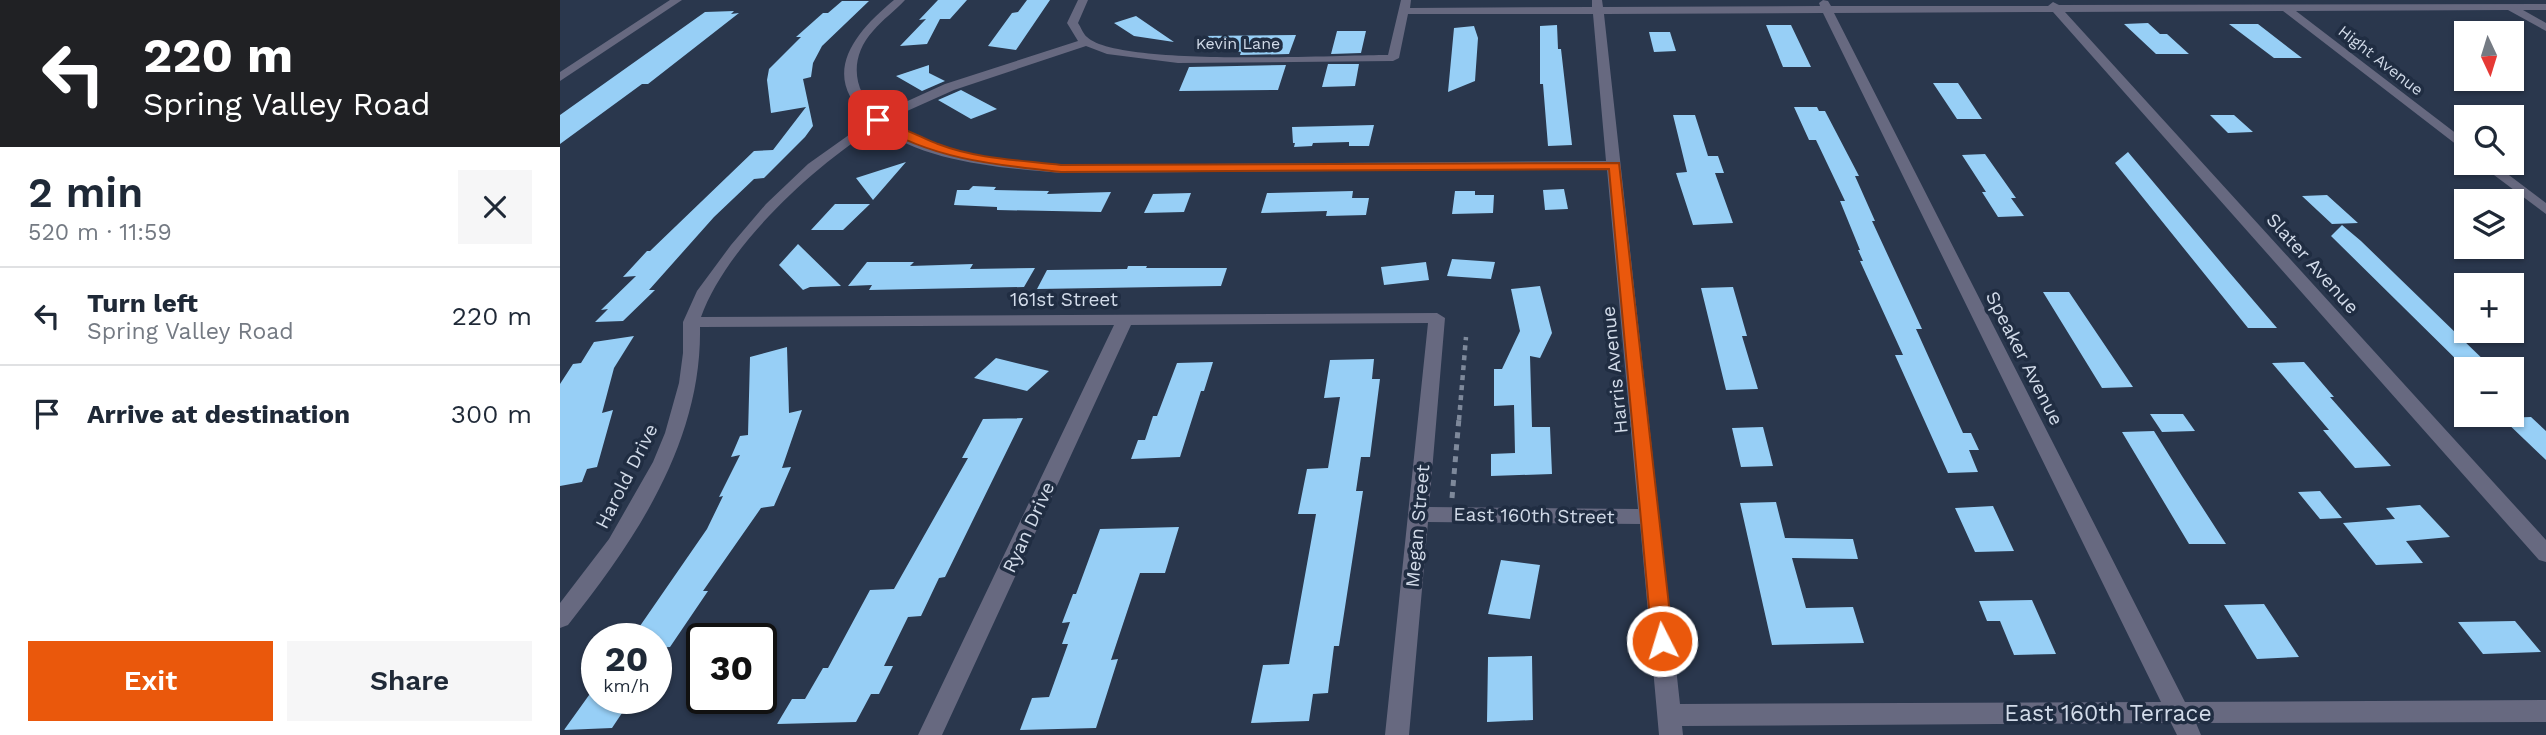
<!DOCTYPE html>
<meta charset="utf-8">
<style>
body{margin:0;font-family:"Work Sans",sans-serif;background:#f6f6f7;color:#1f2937;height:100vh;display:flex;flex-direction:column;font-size:26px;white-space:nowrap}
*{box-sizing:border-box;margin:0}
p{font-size:23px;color:#747a83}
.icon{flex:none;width:38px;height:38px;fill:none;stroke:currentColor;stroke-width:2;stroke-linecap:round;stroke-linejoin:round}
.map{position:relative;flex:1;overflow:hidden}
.panel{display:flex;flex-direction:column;background:#fff;width:560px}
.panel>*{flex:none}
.top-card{background:#202124;color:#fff;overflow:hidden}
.needle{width:46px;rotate:176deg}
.fabs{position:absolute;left:1894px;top:21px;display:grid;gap:14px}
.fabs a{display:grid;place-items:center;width:70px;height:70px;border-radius:0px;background:#fff;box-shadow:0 2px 5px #0004;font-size:35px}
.speed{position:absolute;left:21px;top:623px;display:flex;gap:14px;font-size:35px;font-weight:700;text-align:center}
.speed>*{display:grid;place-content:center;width:91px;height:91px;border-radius:50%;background:#fff;box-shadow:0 2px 5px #0004;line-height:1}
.speed small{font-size:18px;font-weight:400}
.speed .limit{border:4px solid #111;border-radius:10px;background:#fff;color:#111}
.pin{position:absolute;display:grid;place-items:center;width:60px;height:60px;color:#fff;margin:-30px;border-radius:14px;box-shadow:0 4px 10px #0006}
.me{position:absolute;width:77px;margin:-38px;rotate:355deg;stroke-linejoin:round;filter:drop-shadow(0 0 5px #0008)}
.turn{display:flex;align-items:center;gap:24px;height:147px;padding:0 28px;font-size:32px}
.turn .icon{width:91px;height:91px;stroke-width:2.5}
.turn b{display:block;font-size:49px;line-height:60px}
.round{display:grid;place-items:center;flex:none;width:74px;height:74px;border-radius:0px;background:#f6f6f7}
.overview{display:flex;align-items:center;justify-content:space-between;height:119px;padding:0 28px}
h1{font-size:42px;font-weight:600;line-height:52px}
.action{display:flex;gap:14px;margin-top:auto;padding:14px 28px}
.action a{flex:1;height:80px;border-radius:0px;background:#ea580c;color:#fff;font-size:28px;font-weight:600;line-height:80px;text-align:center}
.action a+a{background:#f6f6f7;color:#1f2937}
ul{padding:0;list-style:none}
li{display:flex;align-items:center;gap:21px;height:98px;padding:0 28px;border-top:2px solid #e0e1e3}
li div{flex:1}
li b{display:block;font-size:26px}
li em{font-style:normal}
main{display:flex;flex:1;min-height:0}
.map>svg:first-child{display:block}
.building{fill:#97cff6}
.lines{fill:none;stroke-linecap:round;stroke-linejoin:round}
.path-far1{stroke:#7e899b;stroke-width:4.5;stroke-dasharray:5 5;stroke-linecap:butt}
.path{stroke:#7e899b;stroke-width:5;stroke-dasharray:6 6;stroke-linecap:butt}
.minor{fill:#676980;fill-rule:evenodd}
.route{fill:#ea580c;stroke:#983908;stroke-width:2}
.labels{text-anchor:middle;stroke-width:7;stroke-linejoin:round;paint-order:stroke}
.far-street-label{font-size:16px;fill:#d2dbe9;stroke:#202d42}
.street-label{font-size:19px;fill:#d2dbe9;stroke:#202d42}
.near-street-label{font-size:23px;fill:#d2dbe9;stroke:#202d42}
</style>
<main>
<section class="panel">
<div class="top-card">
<div class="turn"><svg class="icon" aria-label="left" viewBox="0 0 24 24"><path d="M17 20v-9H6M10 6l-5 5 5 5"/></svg><div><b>220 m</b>Spring Valley Road</div></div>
</div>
<div class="overview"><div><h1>2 min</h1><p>520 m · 11:59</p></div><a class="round"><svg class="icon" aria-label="close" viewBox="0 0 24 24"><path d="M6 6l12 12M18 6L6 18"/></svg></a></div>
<ul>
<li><svg class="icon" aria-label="left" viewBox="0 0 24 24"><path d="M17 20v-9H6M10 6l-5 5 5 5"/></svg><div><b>Turn left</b><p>Spring Valley Road</p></div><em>220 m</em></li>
<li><svg class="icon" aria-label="arrive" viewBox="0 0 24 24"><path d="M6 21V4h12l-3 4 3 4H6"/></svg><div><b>Arrive at destination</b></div><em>300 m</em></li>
</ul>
<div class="action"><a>Exit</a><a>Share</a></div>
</section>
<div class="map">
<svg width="1986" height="735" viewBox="0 0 1986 735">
<rect width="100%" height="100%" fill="#2a374d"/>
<path class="building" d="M378,0H407L390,19H380L367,44L340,46L366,19L359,20Z
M467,0H490L456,50L428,46L452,13L458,12Z
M282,1H309L262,46L253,63L251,77L243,79L253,126L245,137L204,178L194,179L154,217L89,290H95L63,321L35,322L48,309L41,310L76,276L63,277L87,251H90L194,151L213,150L246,107L211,113L207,80L209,69L241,37H236L263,13H268Z
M174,11L171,14L179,13L88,84H82L0,144V115L145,12Z
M576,16L614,42L574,36L554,23Z
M1588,23L1600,34H1607L1629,54H1596L1564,24Z
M1669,24H1698L1742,58H1714Z
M997,25L998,49H1001L1012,145L988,146L983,84H980V26Z
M1206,25H1231L1251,67H1223Z
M914,26L918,38L915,81L888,92L894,28Z
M777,31H806L801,53L771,54Z
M1089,32H1110L1116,51L1094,52Z
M736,35L729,54L680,55L681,52L641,46L642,36Z
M768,64H799L795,86L762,87Z
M369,65V73L385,81L362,91L336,76Z
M726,65L718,90L619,91L629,67Z
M1373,83H1398L1422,119H1397Z
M401,90L437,109L411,119L378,100Z
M1234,107H1257L1259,111H1265L1299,176H1295L1315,221H1312L1362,329H1356L1403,433H1411L1419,450H1409L1418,472L1388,473L1335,355H1343L1300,261H1303L1298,250H1300L1280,201H1285L1256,140H1249Z
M1113,115H1135L1148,156H1158L1164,173H1155L1173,223L1133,225L1116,173L1127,172Z
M1650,115H1674L1693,132L1668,133Z
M814,125L809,146H789V142L753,143L752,146L734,147L735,143H733L732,127Z
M1568,152L1669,272L1717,328H1688L1555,163Z
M1425,154L1456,198H1451L1464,216L1438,217L1422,192H1426L1402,155Z
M346,162L313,200L296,178Z
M413,186L436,187L434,190L489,191L487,194L551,192L541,212L437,210V207L394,205L397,190H409Z
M1004,189L1008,209L985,210L983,190Z
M793,191L792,198H809L806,215L766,216L767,211L701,213L707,193Z
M895,191H915V195H934L933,213L892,214Z
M631,193L624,212L584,213L593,194Z
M1767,195L1798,223L1772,224L1742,196Z
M275,204H310L283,230H251Z
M1782,225L1801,241L1933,369H1906L1771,236Z
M238,244L281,286L250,287L243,290L219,265Z
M892,259L935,262L931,279L887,276Z
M307,262H354L350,266L413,264L410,269L475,268L464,287L309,290L312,285L288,286Z
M866,262L869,280L824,285L821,267Z
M568,266H587L586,268H667L661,286L477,289L487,270L567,269Z
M980,286L992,333L980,358L970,356L972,427H990L992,474L931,476V454L955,453L954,405L934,406V369H942L960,331L951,289Z
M1173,287L1187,336H1182L1198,389L1166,390L1141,288Z
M1483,292H1509L1573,387L1542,388Z
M74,336L54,368L42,413L53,410L37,467L27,469L22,482L0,486V384L13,364L21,363L34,342Z
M227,347L229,413L242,410L222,468L231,467L214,506L201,508L143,591H148L110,647L96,648V639H71L147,529L163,496L159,497L180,455L171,457L180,436L188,435L190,357Z
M436,358L489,371L467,391L414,378Z
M814,359L812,379H820L810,457H801L796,491H803L779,646H774L768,693L753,694L749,721L691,723L703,665L729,664L756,514H738L747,469L768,468L780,397L764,398L770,360Z
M653,362L644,391H641L620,457L571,459L578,440H585L593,416H597L617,363Z
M1744,362L1774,397H1770L1831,466L1795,468L1763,430H1769L1712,363Z
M1590,414H1623L1635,431L1602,432Z
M1971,417L1986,431V460L1942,418Z
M463,418L385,577L379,578L361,616L348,617L324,666H333L319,694H311L296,722L217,724L232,699H245L263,668H268L310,590L334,589L408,458H402L423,419Z
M1203,427L1213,466L1181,467L1172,428Z
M1594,431L1622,476L1666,544H1629L1562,432Z
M1760,491L1782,518L1760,519L1738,492Z
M1216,502L1225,538L1293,539L1298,559L1232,558L1246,608L1293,607L1304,643L1212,645L1180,503Z
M1860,505L1890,537L1846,541L1863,563L1816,565L1783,523L1835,519L1826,508Z
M1433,506L1454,551L1415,552L1395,508Z
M619,527L605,573H580L551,660L558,659L536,728L460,730L472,698L489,697L508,644H502L510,622L502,623L513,594H516L540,529Z
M941,560L980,565L970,619L928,614Z
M1472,600L1496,654L1454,655L1440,621H1427L1419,601Z
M1704,604L1739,657L1697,659L1664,605Z
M1955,621L1981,652L1923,654L1898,622Z
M972,656L973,720L927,722L928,657Z
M37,684V698H72L52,728L4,730Z"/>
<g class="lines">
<path class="path-far1" d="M899,420L906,337"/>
<path class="path" d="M892,498L899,418"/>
<path class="minor" d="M110,0H122L0,81V72Z
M334,0H345C335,11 323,19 313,31C289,57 292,92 319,114L385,84L518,41L507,23L518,0H528L518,23C521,27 523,34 527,37C558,67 776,55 828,55L841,0H851L850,8L1032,7V0H1042L1043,7L1260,6L1259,3L1263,0L1268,1L1271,6H1488L1493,2L1499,5L1986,4V10H1963L1986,23V31L1948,10L1736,11L1906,141V152L1723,11L1505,12L1986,540V562L1979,560L1493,12L1274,13L1625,702L1986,700V722L1636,723L1641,735H1617L1611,723L1122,726L1123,735H1099L1080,524L868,522L849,735H825L868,323L571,325L382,735H358L554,325L140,327C142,442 76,539 8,625L0,628V603L49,539L93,462L105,433L119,383L123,353V322L137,291L171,245L206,204L248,164L310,120C258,76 294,33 334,0ZM1263,13L1601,702L1120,704L1044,14ZM848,14H1033L1046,161L501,165C445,160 373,158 327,120L394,90L526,46L547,54L618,63L833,61L839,58ZM318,126C363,163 445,168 501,173L1047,169L1078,509L869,507L885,318L877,313L141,317C167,245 255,165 318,126Z
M1918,163H1933L1986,203V214Z"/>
</g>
<path class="route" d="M314,118C319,117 367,140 378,144C417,159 460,160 501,165L1059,163L1113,641L1110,647L1102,649L1095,647L1092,641L1049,169L501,172C435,165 371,159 314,123Z"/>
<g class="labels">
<g class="far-street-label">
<text x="678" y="49">Kevin Lane</text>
<text transform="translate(1821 60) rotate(38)" y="6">Hight Avenue</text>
</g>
<g class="street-label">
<text transform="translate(1753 263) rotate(48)" y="7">Slater Avenue</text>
<text x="504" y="306">161st Street</text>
<text transform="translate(1465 358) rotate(63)" y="7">Speaker Avenue</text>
<text transform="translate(1054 370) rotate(-96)" y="7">Harris Avenue</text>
<text transform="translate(66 476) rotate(-63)" y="7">Harold Drive</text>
<text transform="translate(974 515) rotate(1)" y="7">East 160th Street</text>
<text transform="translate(857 526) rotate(-85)" y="7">Megan Street</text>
<text transform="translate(468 527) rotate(-65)" y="7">Ryan Drive</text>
</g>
<g class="near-street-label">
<text x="1548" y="721">East 160th Terrace</text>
</g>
</g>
</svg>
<div class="fabs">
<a><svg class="needle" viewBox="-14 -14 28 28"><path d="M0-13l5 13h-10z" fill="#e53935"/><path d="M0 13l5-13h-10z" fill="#747a83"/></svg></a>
<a><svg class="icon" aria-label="search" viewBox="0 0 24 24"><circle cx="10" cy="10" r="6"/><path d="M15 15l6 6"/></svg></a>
<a><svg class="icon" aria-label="layers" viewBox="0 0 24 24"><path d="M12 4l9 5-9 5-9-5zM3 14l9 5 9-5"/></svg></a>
<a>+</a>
<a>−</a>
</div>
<div class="speed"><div>20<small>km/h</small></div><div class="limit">30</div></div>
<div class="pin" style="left:318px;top:120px;background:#d93025"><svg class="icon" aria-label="arrive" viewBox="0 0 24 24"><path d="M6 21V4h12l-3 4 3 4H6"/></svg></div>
<svg class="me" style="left:1102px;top:641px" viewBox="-20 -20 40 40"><circle r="17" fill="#ea580c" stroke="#fff" stroke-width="3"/><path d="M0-11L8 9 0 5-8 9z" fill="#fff"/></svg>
</div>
</main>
